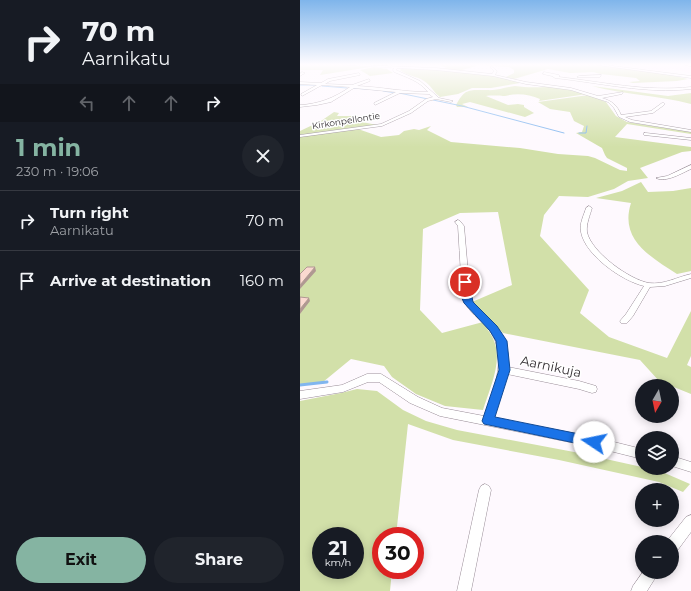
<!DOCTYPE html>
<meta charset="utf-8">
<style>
body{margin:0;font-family:Montserrat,sans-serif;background:#20242c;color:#f1f3f6;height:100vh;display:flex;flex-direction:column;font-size:15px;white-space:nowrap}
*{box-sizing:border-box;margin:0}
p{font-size:13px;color:#9ea1a6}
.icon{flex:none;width:22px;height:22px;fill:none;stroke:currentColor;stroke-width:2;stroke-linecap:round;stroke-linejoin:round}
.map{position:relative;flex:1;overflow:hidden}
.sheet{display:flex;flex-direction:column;background:#171b24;width:300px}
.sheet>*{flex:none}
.hud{background:#171b24;color:#f1f3f6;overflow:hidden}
.needle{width:26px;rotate:189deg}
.controls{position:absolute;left:335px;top:379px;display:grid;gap:8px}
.controls a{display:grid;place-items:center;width:44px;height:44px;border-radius:50%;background:#171b24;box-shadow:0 2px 10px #0003;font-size:20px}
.speed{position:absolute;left:12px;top:527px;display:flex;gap:8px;font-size:20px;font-weight:700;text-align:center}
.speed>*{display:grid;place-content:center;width:52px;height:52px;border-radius:50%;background:#171b24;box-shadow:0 2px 10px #0003;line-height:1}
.speed small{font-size:10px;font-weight:400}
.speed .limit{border:6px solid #d22;background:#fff;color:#111}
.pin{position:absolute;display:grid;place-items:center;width:34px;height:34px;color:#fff;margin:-17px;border:2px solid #fff;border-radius:50%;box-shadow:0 1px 4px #0007}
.me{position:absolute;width:44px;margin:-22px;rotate:281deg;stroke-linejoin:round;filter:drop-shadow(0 0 3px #0008)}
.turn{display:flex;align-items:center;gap:14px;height:84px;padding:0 16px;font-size:18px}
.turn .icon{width:52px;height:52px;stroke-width:2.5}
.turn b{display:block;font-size:28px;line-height:34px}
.lanes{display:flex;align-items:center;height:38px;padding:0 16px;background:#0003;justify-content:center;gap:20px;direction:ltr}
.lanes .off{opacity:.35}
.round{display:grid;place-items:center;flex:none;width:42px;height:42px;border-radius:21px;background:#20242c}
.overview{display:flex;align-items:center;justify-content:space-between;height:68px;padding:0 16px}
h1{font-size:24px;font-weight:700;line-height:30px;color:#85b4a2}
.cta{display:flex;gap:8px;margin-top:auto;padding:8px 16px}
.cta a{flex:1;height:46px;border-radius:24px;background:#85b4a2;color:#111;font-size:16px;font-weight:700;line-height:46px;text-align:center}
.cta a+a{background:#20242c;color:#f1f3f6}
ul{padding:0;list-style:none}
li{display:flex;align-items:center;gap:12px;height:60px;padding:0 16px;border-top:1px solid #363941}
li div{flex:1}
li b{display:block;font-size:15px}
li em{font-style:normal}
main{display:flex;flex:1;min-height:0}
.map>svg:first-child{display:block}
.built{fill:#feeafc}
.green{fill:#d2e0a9;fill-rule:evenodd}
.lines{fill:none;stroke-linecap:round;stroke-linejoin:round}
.stream-far1{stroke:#81b6ef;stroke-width:1}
.stream{stroke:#81b6ef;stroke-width:3}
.minor-casing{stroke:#988c96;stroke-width:1}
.highway-casing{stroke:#988c96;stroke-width:1}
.minor{fill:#fff;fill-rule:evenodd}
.highway{fill:#fff;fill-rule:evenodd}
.shaded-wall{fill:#b09892}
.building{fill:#fbd9d0;stroke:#b09892}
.route{fill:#1a73e8;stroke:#114b97}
.labels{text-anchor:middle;stroke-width:3;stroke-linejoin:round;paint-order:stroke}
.far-street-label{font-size:9px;fill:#342f33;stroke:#fff}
.near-street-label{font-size:13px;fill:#342f33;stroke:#fff}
</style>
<main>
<section class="sheet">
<div class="hud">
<div class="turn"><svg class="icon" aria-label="right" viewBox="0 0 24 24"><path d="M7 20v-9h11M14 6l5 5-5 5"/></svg><div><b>70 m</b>Aarnikatu</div></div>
<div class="lanes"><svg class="icon off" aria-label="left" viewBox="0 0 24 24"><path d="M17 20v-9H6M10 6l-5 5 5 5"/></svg><svg class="icon off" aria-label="ahead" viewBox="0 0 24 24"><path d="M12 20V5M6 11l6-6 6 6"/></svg><svg class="icon off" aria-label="ahead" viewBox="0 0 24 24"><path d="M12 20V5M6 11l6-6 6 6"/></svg><svg class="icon" aria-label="right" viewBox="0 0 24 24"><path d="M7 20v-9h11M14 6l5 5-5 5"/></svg></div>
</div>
<div class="overview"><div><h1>1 min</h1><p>230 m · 19:06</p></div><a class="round"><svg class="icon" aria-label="close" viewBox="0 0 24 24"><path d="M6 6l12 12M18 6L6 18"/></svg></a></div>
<ul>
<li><svg class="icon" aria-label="right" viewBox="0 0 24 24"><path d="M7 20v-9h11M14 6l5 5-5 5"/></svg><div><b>Turn right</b><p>Aarnikatu</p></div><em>70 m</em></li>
<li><svg class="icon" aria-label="arrive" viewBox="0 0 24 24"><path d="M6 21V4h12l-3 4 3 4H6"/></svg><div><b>Arrive at destination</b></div><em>160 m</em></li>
</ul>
<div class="cta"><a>Exit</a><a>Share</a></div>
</section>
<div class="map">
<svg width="391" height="591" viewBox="0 0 391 591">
<rect width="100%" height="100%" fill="#fef9fe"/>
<path class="built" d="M305,64H368L383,66L391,67V74L374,69L362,71Z"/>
<path class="green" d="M7,64H32L70,67L20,75L23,70H0V65Z
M137,64H288L366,74L388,79L377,81L333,83L329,82L340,81L336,78L301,74L293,72L270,73L248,69L214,79L206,77L214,73V70L209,67L179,65L159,71L142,69L147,68Z
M74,67L87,69L93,73L70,76L60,70Z
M102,68L135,70L186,75L203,77L220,83L191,88H172L158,94L140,97C134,93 131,85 124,81C117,76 107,76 100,70Z
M215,86C228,88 237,87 250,87C262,87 275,91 287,94L239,101L240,99C229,94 216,93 205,96C202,96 191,95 186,96L208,105L218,104L224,105V107L234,113L225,117L170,102L162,104L168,107H157L156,105C165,88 169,90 187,90C196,91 206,87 215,86Z
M292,86L368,96L391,93V104C358,95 324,95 292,86Z
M289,95L306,102L316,116L327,122L391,132V134L327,124L315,137L391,147V151L382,152L340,168L348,178L328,181L314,189L288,197L259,196L244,215L240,236L289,290L280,313L309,337L367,358L391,311V356L387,365L391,367V394L359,381L340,360L203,333L172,302L212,285L198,212L160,213L123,229L120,310L142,333L183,322C186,328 192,334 194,341C203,362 189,390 183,410L145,406L116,394L92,377L84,366L51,359L23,382L0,386V137L58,129L81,137L99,135L104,131L114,129L119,130L131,126L127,130L151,142L220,148L258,154L288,156L295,158L320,170L327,171V168L307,158L305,155L302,148L276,133L282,132L284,126L274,121L270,112L250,109L238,102Z
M34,112L39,113L37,116H62L58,119L62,122L77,125L70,127L0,135V131L21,121Z
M341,182L348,192L373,191L391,188V271L377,274C351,257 319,240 331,203L296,198L322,191Z
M57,389L77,391L103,410L126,421L157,430L274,452L360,471L390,484L383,492L359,482L259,460L153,440L108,424L96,536H81V570H92L90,591H0V401L41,393ZM21,536H55V570H21Z"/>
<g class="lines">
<path class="stream-far1" d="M0,85H17
M22,86L47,88
M52,88L78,90
M83,91L95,93
M99,93L128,99
M133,100L162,106L264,133
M279,133H286L287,126"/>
<path class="stream" d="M0,385L27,382"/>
<g class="minor-casing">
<path id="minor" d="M36,64L136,68L192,74L194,71L190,67L191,66L197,71L195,75L226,82L271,88L298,96L323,92L322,94L302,98C312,101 317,105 321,115L351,111L362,103H364V105L353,113L325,117L332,120L391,130V132L330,122L319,117L314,108L308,102L271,90L226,84L193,76L136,70L97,68L96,70L120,81L139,98L153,101L151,102L136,99L128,101L111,113L82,126L0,137V135L81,124L109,111L126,99L133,97L129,94L100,93L75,105L74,103L96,92L54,88L31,102L17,105L0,107V105C19,104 34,98 50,87L22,85L2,96L1,94L17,85L0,84V82L21,83L28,79L59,73L60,75L30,81L25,84L52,85L69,79L70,81L57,86C81,87 104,92 128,92C120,81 106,77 94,72L93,70L94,68Z
M297,64L391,76V78L298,65Z
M2,72L5,73L0,76V74Z
M244,72L259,75V77C303,82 346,92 391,87V89C345,94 301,83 255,78L252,76L243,74Z
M301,75L300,77H277L279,76Z
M346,133L391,138V140L344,135V133Z
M391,165V169C382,173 366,183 356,178L367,176Z
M289,206L292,208C290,215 286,224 287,232C291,252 330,280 349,283C364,285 377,277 391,274V278L365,286L350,287L333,316L327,323H321L320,321L326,314L344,286C322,281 285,255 281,232C279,224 284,215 286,208Z
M158,220L160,221L164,226L170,296C175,307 184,314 192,322C204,334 210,350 208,367L279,381L296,386L297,389L296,392L292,393L279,389L207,374L194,418L294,437L342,449V459L294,447L140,416L110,403L79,382H68L43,392L0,399V391L42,385L67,374H81L118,397L142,408L184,416C195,387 210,351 185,325C177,317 165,308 162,296C160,290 161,282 161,275C160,259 159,242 158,226L155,222Z
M372,456L391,462V472L372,466Z
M185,484L189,486L191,490L171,591H157L179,490L181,486Z
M391,515V532L377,551L372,553V542L367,541L386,517Z
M343,572H359L347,591H331L333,586Z"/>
</g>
<g class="highway-casing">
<path id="highway" d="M381,64H391V66Z"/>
</g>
<use href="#minor" class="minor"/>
<use href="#highway" class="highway"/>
</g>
<path class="shaded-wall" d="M15,267L16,271L0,289V285Z
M9,298L10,301L0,314V309Z"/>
<path class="building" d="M7,267H15L0,285V274Z
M0,297L9,298L0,309Z"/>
<linearGradient id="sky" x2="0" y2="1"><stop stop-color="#7fb5eb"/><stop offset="0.44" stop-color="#fffcff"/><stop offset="1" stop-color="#fffcff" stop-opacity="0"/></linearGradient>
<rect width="391" height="147" fill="url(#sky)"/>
<path class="route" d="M165,279L169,282L173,302L197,326L207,341L210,370L195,417L294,437L298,438L300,442L298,446L294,447L184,424L182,421L199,370L196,341L190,331L164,303L161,296V282Z"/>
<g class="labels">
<g class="far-street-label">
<text transform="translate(46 121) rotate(-9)" y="3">Kirkonpellontie</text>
</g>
<g class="near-street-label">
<text transform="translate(251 366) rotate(12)" y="5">Aarnikuja</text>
</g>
</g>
</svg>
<div class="controls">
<a><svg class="needle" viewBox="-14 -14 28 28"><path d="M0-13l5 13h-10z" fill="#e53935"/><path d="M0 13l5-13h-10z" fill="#9ea1a6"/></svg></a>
<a><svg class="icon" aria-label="layers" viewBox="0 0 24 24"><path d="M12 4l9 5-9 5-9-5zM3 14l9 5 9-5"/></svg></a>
<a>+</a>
<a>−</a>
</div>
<div class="speed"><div>21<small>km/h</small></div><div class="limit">30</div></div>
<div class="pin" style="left:165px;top:282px;background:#d93025"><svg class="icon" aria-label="arrive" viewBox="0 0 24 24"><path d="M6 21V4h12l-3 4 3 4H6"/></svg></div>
<svg class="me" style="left:294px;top:442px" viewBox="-20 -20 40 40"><circle r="19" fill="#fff"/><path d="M0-13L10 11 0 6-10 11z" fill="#1a73e8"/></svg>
</div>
</main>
